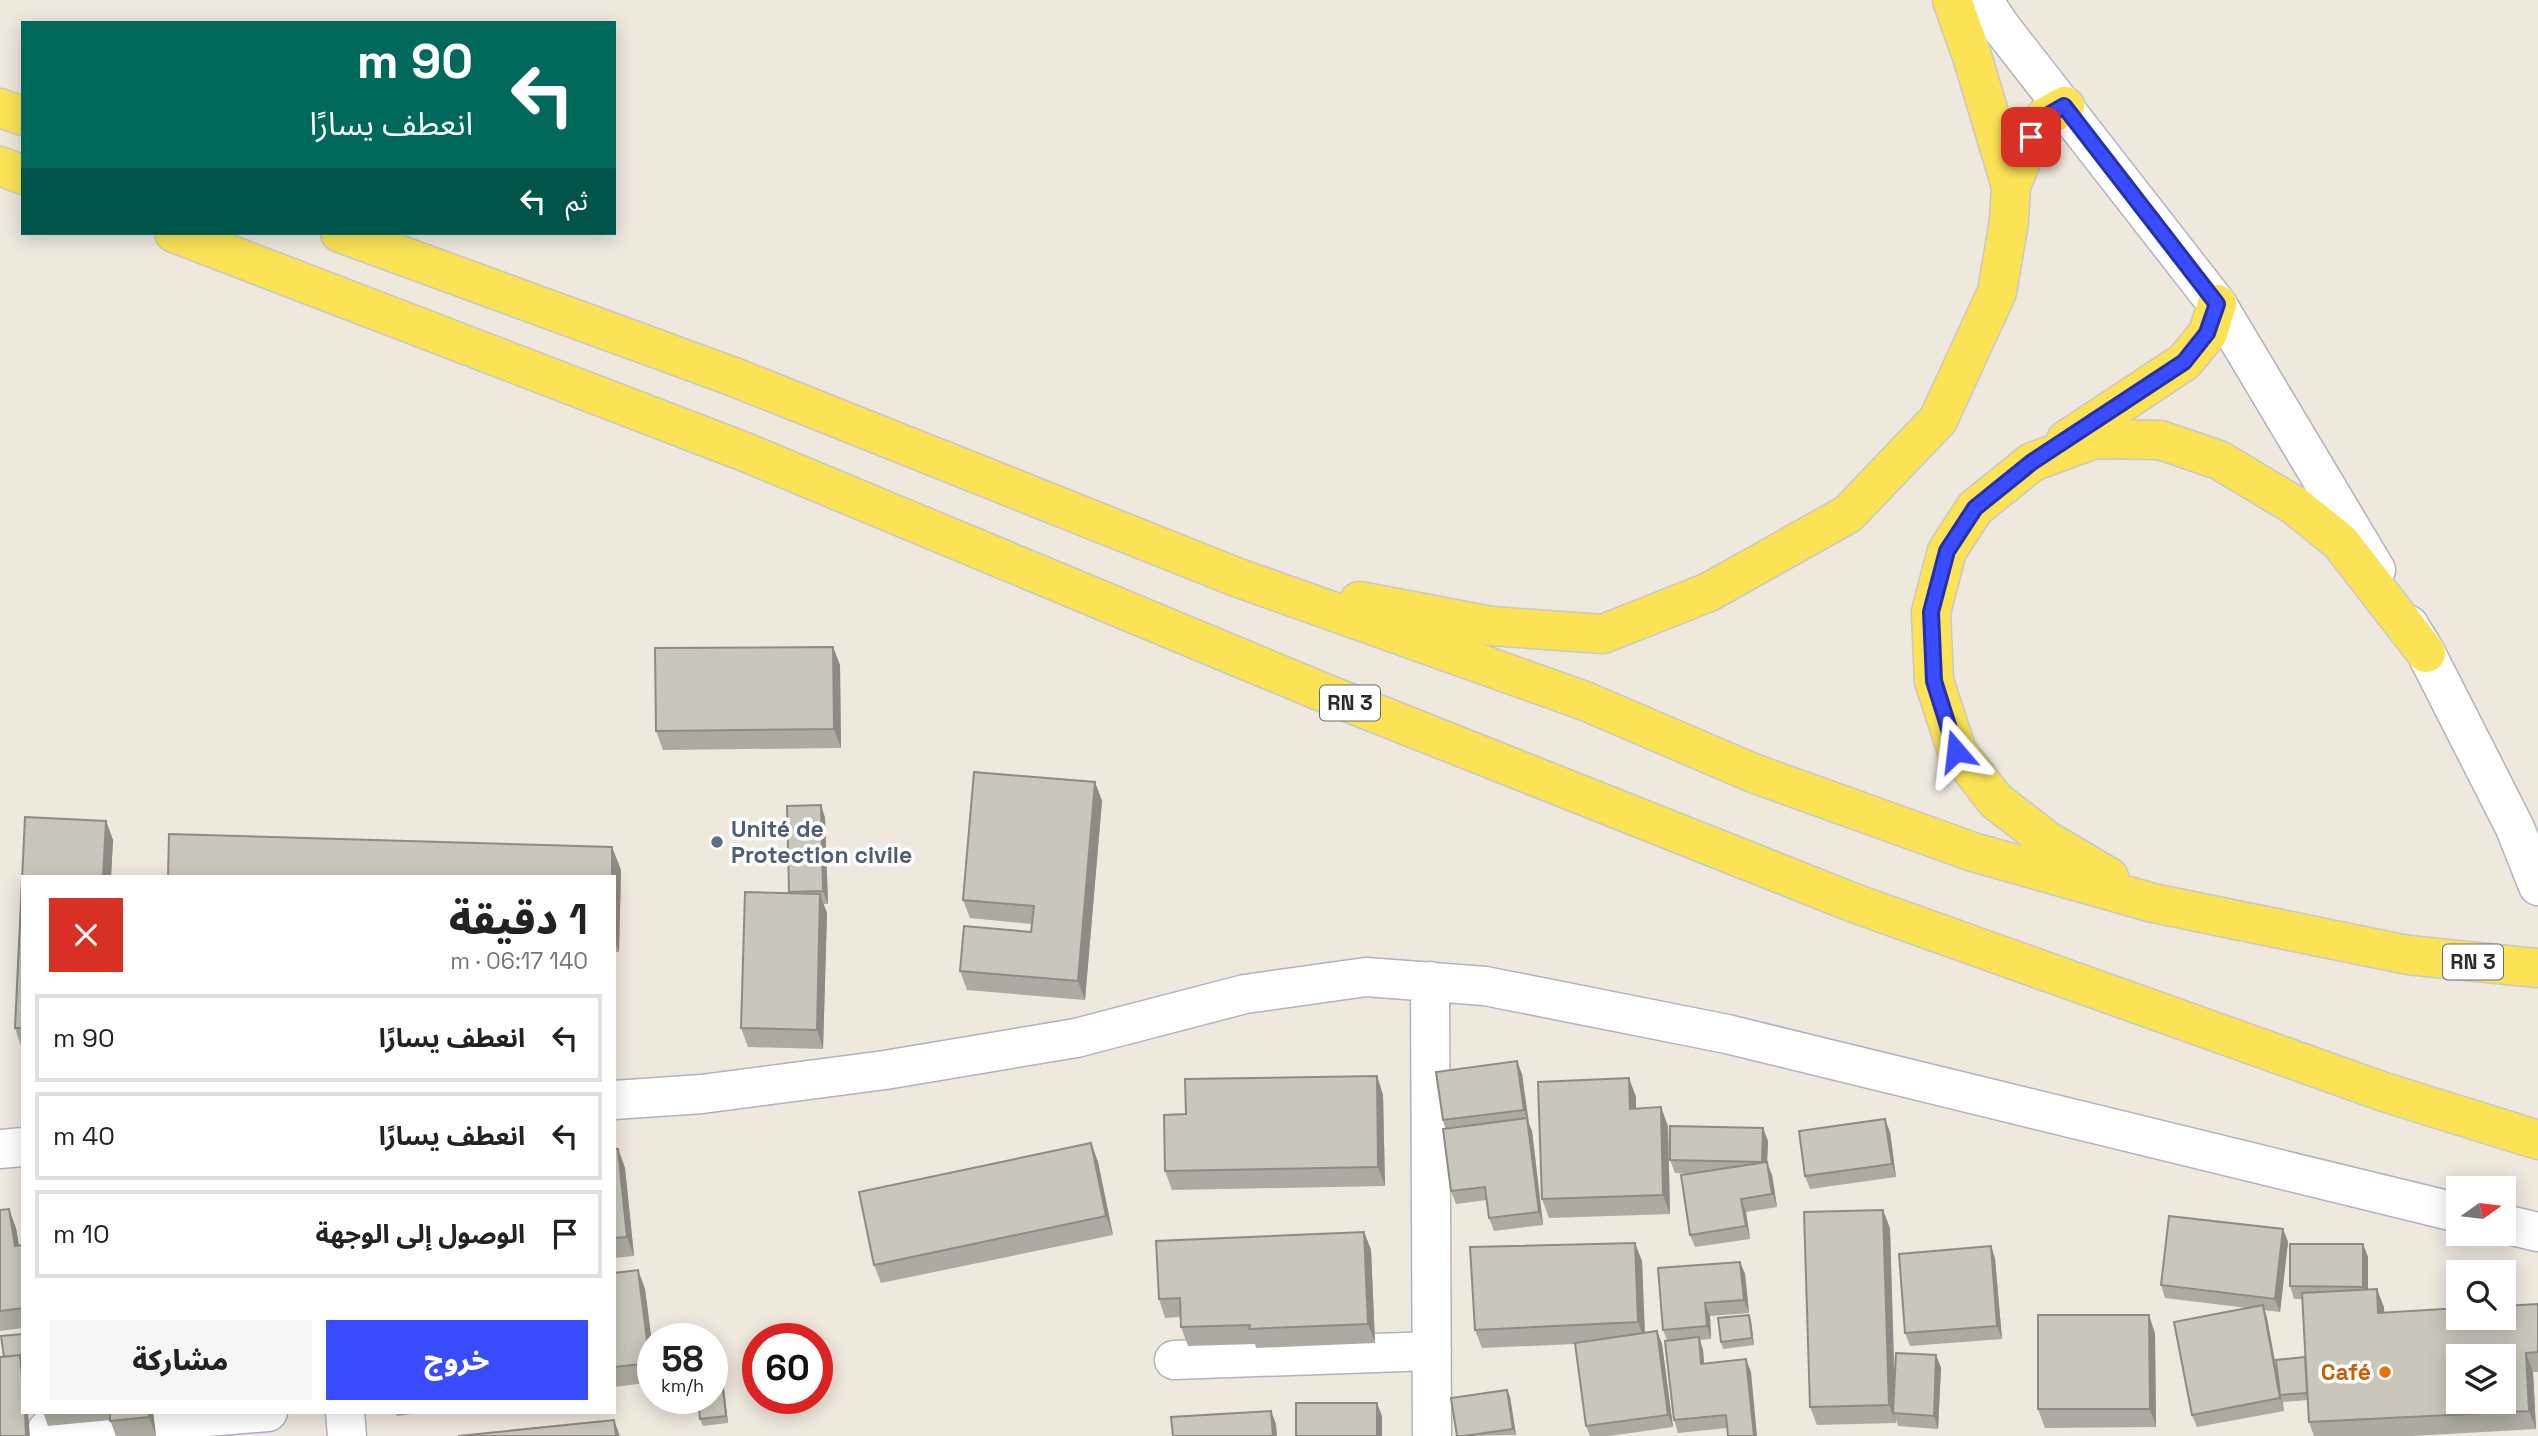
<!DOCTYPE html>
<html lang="ar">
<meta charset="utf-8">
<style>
body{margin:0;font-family:"Space Grotesk","Noto Sans Arabic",sans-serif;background:#f6f6f6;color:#222;direction:rtl;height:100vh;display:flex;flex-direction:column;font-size:26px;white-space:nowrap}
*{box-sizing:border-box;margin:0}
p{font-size:23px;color:#767676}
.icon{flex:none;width:38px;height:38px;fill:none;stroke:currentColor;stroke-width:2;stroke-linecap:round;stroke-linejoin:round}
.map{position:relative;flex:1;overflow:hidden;direction:ltr}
.side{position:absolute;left:21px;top:875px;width:595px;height:539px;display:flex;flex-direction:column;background:#fff;border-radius:0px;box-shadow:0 4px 18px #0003;direction:rtl}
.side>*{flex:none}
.top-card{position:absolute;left:21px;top:21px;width:595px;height:214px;border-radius:0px;box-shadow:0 4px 18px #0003;direction:rtl;background:#00695c;color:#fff;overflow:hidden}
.needle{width:46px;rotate:76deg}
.controls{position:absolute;left:2446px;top:1176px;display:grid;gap:14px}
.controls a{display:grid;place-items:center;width:70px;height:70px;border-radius:0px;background:#fff;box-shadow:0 4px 18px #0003;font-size:35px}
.speed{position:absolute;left:637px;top:1323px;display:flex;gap:14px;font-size:35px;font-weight:700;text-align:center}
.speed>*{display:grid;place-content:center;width:91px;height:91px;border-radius:50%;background:#fff;box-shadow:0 4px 18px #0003;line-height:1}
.speed small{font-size:18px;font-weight:400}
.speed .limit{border:10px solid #d22;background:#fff;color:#111}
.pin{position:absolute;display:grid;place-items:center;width:60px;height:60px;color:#fff;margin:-30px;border-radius:14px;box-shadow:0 4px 10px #0006}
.me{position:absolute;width:77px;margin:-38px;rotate:343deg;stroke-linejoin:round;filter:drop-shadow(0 0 5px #0008)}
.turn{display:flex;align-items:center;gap:24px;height:147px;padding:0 28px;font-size:32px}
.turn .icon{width:91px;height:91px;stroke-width:2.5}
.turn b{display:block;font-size:49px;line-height:60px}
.then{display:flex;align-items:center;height:66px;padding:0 28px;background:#0003;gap:14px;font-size:26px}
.round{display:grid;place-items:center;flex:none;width:74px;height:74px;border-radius:0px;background:#f6f6f6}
.overview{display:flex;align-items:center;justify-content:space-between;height:119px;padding:0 28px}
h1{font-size:42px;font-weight:800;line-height:52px}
.action{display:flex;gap:14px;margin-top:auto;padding:14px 28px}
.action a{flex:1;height:80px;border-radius:0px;background:#394cff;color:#fff;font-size:28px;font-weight:800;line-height:80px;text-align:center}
.action a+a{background:#f6f6f6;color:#222}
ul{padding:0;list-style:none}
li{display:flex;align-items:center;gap:21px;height:88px;margin:0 14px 10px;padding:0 14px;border:4px solid #e0e0e0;border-radius:0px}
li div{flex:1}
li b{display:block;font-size:26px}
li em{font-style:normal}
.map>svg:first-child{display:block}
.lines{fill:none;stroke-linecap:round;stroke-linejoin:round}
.minor-casing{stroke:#b1b2c0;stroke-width:41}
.secondary-casing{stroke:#b1b2c0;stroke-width:41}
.primary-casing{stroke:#c8c8c8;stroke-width:41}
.minor{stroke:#fff;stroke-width:38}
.secondary{stroke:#fff;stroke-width:38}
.primary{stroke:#fbe355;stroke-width:38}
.wall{fill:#adaaa1}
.shaded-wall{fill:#8d8b83}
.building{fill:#c9c6bb;stroke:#8d8b83;stroke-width:2;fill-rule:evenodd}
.route-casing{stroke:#2531a6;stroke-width:18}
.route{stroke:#394cff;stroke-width:12}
.service-dot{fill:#5c6f8a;stroke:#fff;stroke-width:2.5}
.food-dot{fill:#e8710a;stroke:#fff;stroke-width:2.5}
.labels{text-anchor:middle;stroke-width:7;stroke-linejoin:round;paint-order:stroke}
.shield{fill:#fff;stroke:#6b6b6b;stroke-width:2}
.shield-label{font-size:21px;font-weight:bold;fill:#2b2b2b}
.service-label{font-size:23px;font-weight:bold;fill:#4e5e75;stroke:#fff;text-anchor:start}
.food-label{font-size:23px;font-weight:bold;fill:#c56008;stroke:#fff;text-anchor:end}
</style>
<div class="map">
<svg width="2538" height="1436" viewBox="0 0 2538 1436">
<rect width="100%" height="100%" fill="#eee8dd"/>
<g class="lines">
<g class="minor-casing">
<path id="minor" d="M1430,981L1432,1436
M614,1100L702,1094L885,1070L1076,1038L1245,994L1366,977L1485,986L1727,1034L2459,1213
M0,1149L23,1147
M2504,1224L2538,1232
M1174,1360L1432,1351
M345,1412L347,1436
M47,1430L268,1412"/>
</g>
<g class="secondary-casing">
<path id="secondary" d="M1983,0L2001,27L2217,304L2376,570
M2409,625L2426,653L2515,828L2538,886"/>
</g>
<g class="primary-casing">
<path id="primary" d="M0,108L23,116
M0,166L23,175
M2011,186L2031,137L2045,117L2065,106
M174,233L745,452L1322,692L1854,903L2384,1092L2538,1140
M340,233L734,377L1236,577L1585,701L1753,773L1973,852L2153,903L2408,955L2538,968
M2066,440L2184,362L2208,333L2217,304
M1359,601L1491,626L1603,634L1709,592L1848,514L1938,420L1997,292L2009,221L2011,186L1972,56L1952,0
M2109,877L2048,841L1996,801L1957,751L1934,681L1931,612L1947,551L1975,508L2032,462L2095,439L2160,440L2219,460L2294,505L2340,542L2426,653"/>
</g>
<use href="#minor" class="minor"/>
<use href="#secondary" class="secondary"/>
<use href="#primary" class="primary"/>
</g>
<path class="wall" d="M833,647L840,665L841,748L663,750L656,731Z
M1095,782L1102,801L1085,1000L967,990L960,971L1031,932L1032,924L970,918L963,900Z
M821,805L825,818L828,904H823L827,913L823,1049L748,1047L741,1028L789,893V892Z
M25,817L106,821L113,840L111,877H23V1046H21L15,1028Z
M612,847L621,870L619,952H614V877Z
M1522,1074L1528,1123L1532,1131L1543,1225L1494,1231L1489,1218L1487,1200L1456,1204L1451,1191L1445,1128L1443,1120Z
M1377,1076L1383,1095L1385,1186L1172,1190L1165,1171L1186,1114Z
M1636,1097V1109L1668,1126L1670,1214L1549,1218L1542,1199Z
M1763,1128L1768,1141L1767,1163L1772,1175L1777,1207L1746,1212L1750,1239L1695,1247L1690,1235L1688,1174L1675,1173L1670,1160Z
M1890,1132L1896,1177L1810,1189L1805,1176Z
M1091,1143L1098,1162L1113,1235L881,1283L874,1265Z
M614,1149H618L625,1168L634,1256L614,1258Z
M0,1210L16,1228L19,1246L23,1245V1328L0,1331Z
M1890,1228L1895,1386L1936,1355L1941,1368L1938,1429L1898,1426L1896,1420V1423L1817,1425L1810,1407Z
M2283,1229L2288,1242L2280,1312L2264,1310L2267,1318L2278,1378L2305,1357L2302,1299H2294L2290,1286L2363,1244L2368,1257V1289L2384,1307V1313L2538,1304V1372H2533L2536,1429L2412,1436H2314L2309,1422L2308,1400L2283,1402L2284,1411L2197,1427L2192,1415L2247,1308L2165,1298L2161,1285Z
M1364,1232L1371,1250L1375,1343L1256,1348L1255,1344L1188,1346L1181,1327V1317L1165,1318L1159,1299Z
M1991,1246L1995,1259L2002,1339L1910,1346L1905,1333Z
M1642,1261L1645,1333L1657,1331L1662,1344L1673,1427L1609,1436H1590L1586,1426L1575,1344L1482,1348L1475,1330Z
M1740,1262L1745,1274L1749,1313L1710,1316L1711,1339L1700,1340L1703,1350L1704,1363L1751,1372L1727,1428L1678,1433L1674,1420L1667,1340L1663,1330Z
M638,1270L645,1289L653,1351V1382L614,1387V1273Z
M1749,1315L1751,1321L1754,1345L1723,1349L1721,1342Z
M2149,1315L2155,1334L2156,1427L2045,1428L2038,1409Z
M719,1356L721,1362L728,1423L703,1426L700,1419Z
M1507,1390L1510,1397L1516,1435L1457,1436Z
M43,1412H153L156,1436H116L110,1420L48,1426Z
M395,1412H426L397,1416Z"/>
<path class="shaded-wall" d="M833,647L840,665L841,748L834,729Z
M1095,782L1102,801L1085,1000L1078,981Z
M821,805L825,818L828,904L823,891Z
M106,821L113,840L111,877H103Z
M612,847L621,870L619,952L614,939V877H612Z
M820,894L827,913L823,1049L817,1030Z
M1517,1061L1522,1074L1529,1123L1524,1110Z
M1377,1076L1383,1095L1385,1186L1378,1167Z
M1629,1078L1636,1097V1128L1630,1109Z
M1661,1107L1668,1126L1670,1214L1663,1195Z
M1527,1118L1532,1131L1543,1225L1539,1212Z
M1885,1119L1890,1132L1896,1177L1892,1164Z
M1763,1128L1768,1141L1767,1163L1772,1175L1777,1207L1762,1162Z
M1091,1143L1098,1162L1113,1235L1106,1216Z
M618,1149L625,1168L634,1256L627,1237Z
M1741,1199L1746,1212L1750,1239L1746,1226Z
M9,1209L16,1228L22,1265L15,1246Z
M1883,1210L1890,1228L1895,1413H1893L1896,1423L1889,1405Z
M2283,1229L2288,1242L2280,1312L2275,1299Z
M1364,1232L1371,1250L1375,1343L1368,1324Z
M1635,1243L1642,1261L1645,1341L1638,1322Z
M2363,1244L2368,1257V1299L2363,1287Z
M1991,1246L1995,1259L2002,1339L1997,1326Z
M1740,1262L1745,1274L1749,1313L1744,1300Z
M638,1270L645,1289L653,1351V1370L650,1363Z
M2377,1289L2384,1307L2385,1332L2378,1313Z
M1705,1303L1710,1316L1711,1339L1707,1326Z
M2263,1305L2267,1318L2281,1395H2280L2284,1411L2280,1398Z
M1749,1315L1751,1321L1754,1345L1752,1338Z
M2149,1315L2155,1334L2156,1427L2150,1409Z
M1657,1331L1662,1344L1673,1427L1668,1415Z
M1699,1337L1703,1350L1705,1377L1701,1364Z
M2526,1353L2533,1372L2536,1429L2529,1411Z
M20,1355L23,1363V1389Z
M1936,1355L1941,1368L1938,1429L1934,1416Z
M719,1356L721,1362L728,1423L726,1416Z
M1746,1359L1751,1372L1757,1436H1754Z
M1507,1390L1510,1397L1516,1435L1513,1429Z
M1377,1403L1382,1416V1436H1377Z
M1271,1411L1276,1424L1277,1436H1273Z
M25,1412H28L30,1436H26Z
M149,1412H153L156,1436L149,1417Z
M614,1420L620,1436H616Z"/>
<path class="building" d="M833,647L834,729L656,731L655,648Z
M974,772L1095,782L1078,981L960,971L964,926L1031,932L1034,906L963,900Z
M821,805L823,891L789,892L787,806Z
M25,817L106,821L103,877H23V1028H15Z
M169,834L612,847V877H168Z
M745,892L820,894L817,1030L741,1028Z
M1517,1061L1524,1110L1443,1120L1436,1072Z
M1377,1076L1378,1167L1165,1171L1164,1115L1186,1114L1185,1079Z
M1629,1078L1630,1109L1661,1107L1663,1195L1542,1199L1538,1082Z
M1527,1118L1539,1212L1489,1218L1485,1187L1451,1191L1443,1129Z
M1885,1119L1892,1164L1805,1176L1799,1131Z
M1670,1126L1763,1128L1762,1162L1670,1160Z
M1091,1143L1106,1216L874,1265L859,1192Z
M614,1149H618L627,1237L614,1238Z
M1767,1162L1772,1194L1741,1199L1746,1226L1690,1235L1681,1175Z
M9,1209L15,1246L23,1245V1308L0,1311V1210Z
M1883,1210L1889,1405L1810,1407L1804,1212Z
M2169,1216L2283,1229L2275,1299L2161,1285Z
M1364,1232L1368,1324L1249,1329L1250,1325L1181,1327L1180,1298L1159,1299L1156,1241Z
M1635,1243L1638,1322L1475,1330L1470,1247Z
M2290,1244H2363V1287L2290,1286Z
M1991,1246L1997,1326L1905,1333L1899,1254Z
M1740,1262L1744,1300L1705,1303L1707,1326L1663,1330L1658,1268Z
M638,1270L650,1363L614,1367V1273Z
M2377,1289L2378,1313L2459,1308V1318H2504V1306L2538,1304V1352L2526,1353L2529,1411L2309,1422L2302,1293ZM2459,1356H2504V1402H2459Z
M2263,1305L2280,1398L2192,1415L2174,1322Z
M1749,1315L1752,1338L1721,1342L1718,1318Z
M2038,1315H2149L2150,1409H2038Z
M1657,1331L1668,1415L1586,1426L1575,1343Z
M23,1334V1357H20V1355L4,1357L1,1336Z
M1699,1337L1701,1364L1746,1359L1754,1436H1728L1726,1415L1674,1420L1665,1341Z
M1896,1353L1936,1355L1934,1416L1893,1413Z
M20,1355L23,1389V1412H25L26,1436H0V1357Z
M712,1356H719L726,1416L700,1419L698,1398H712Z
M2305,1357L2307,1393L2280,1395L2276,1360Z
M1507,1390L1513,1429L1464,1436H1457L1451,1398Z
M1296,1403H1377V1436H1296Z
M1271,1411L1273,1436H1173L1171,1417Z
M110,1412H149V1417L110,1421Z
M614,1420L616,1436H458Z"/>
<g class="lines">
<g class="route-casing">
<path id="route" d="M1956,751L1934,681L1931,612L1947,551L1975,508L2032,462L2184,362L2207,333L2217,304L2064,106L2045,117L2031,137"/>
</g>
<use href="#route" class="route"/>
</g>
<circle class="service-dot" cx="717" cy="842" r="7"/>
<circle class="food-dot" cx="2385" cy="1372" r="7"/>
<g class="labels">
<g class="shield">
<rect x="1320" y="685.5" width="60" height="35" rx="5"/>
<rect x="2443" y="944.5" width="60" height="35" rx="5"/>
</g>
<g class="shield-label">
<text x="1350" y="710">RN 3</text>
<text x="2473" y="969">RN 3</text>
</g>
<g class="service-label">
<text x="731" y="837">Unité de<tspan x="731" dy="26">Protection civile</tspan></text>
</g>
<g class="food-label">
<text x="2371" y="1380">Café</text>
</g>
</g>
</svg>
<div class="controls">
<a><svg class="needle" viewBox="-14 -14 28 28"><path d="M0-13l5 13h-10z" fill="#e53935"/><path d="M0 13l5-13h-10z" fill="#767676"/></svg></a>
<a><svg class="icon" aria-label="search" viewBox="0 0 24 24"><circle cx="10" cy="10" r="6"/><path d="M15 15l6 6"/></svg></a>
<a><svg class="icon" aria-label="layers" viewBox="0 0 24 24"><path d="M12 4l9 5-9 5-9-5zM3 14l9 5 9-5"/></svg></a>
</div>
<div class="speed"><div>58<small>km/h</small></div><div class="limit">60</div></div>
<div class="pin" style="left:2031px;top:137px;background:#d93025"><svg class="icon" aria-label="arrive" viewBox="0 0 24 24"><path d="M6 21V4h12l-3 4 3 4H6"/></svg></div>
<svg class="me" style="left:1956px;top:751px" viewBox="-20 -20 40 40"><path d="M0-17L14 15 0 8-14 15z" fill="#394cff" stroke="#fff" stroke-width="4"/></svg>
<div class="top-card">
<div class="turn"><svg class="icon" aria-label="left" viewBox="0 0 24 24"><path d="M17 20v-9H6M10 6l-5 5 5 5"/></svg><div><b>90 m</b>انعطف يسارًا</div></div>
<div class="then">ثم<svg class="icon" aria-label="left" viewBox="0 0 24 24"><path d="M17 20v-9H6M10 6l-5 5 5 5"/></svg></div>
</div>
<section class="side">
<div class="overview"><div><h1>1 دقيقة</h1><p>140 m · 06:17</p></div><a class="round" style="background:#d93025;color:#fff"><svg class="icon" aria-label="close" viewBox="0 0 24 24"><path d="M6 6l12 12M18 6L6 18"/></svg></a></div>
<ul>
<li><svg class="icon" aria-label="left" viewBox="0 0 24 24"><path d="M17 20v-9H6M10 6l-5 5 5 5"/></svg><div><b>انعطف يسارًا</b></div><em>90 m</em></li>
<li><svg class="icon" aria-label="left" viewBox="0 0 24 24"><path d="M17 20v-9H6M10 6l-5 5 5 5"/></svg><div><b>انعطف يسارًا</b></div><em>40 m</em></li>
<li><svg class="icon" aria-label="arrive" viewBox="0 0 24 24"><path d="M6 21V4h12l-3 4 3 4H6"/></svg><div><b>الوصول إلى الوجهة</b></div><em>10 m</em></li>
</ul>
<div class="action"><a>خروج</a><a>مشاركة</a></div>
</section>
</div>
